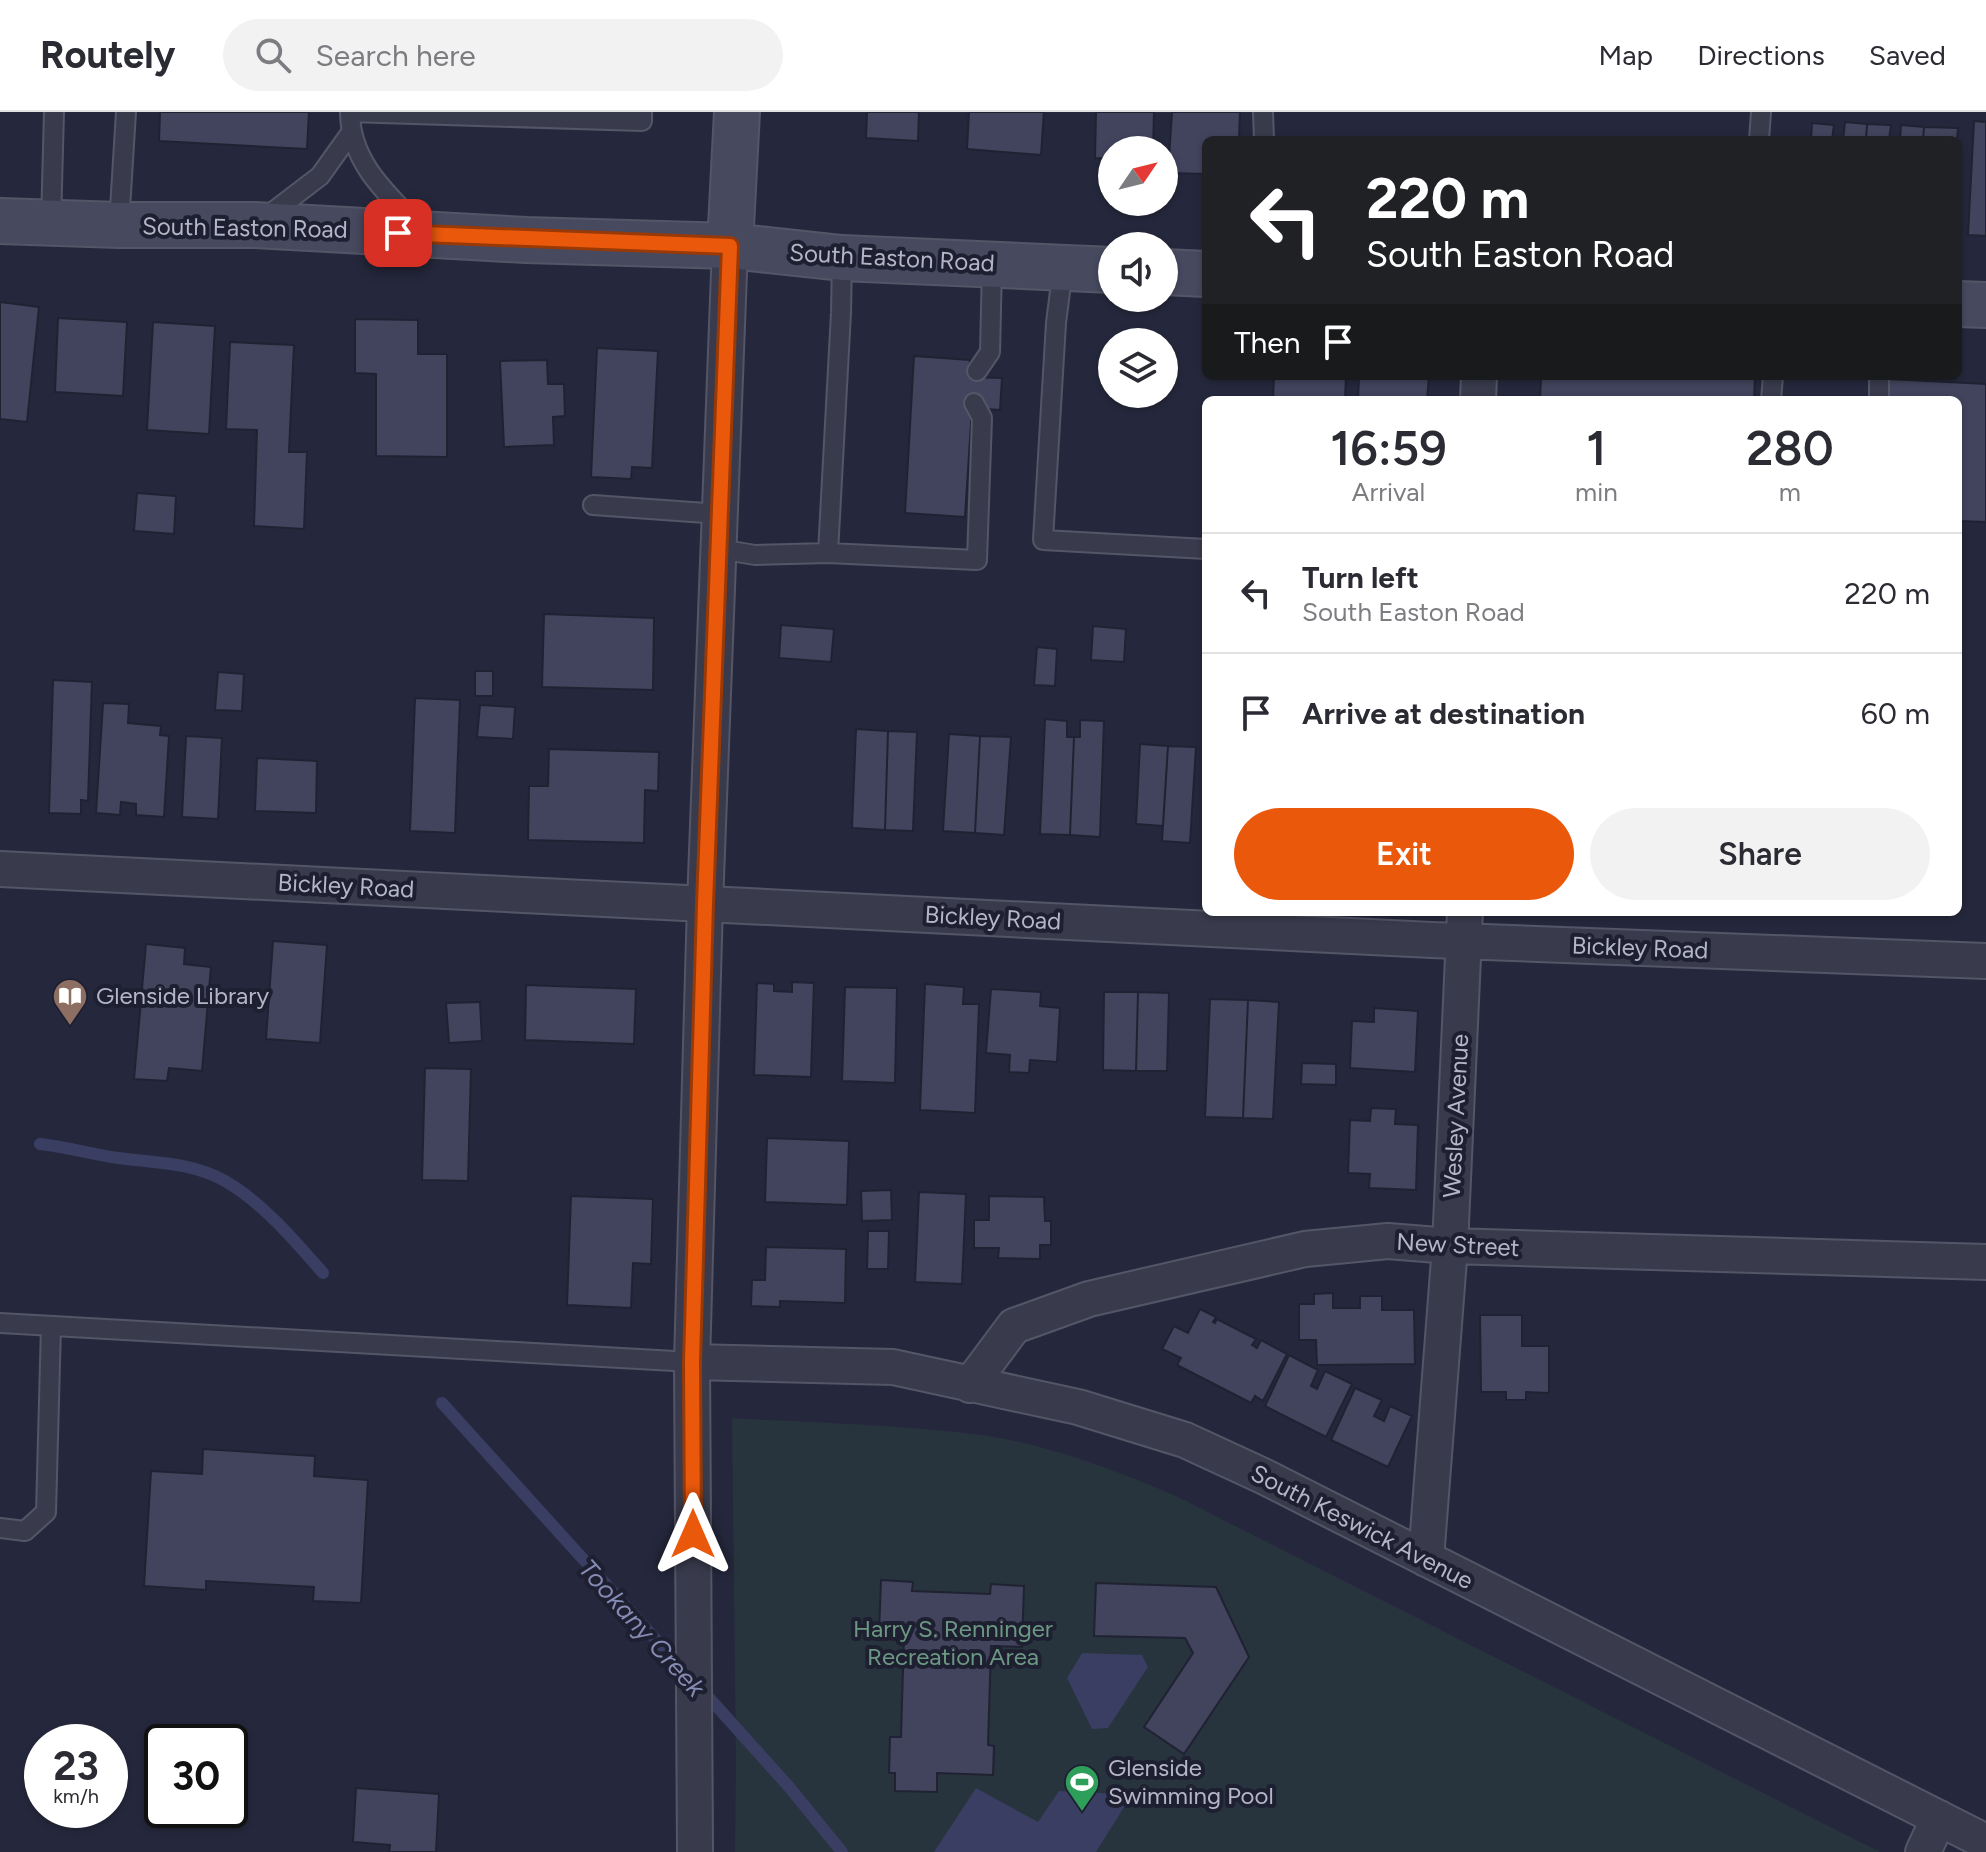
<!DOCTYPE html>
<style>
body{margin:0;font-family:Figtree,sans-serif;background:#f2f2f3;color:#2b2b33;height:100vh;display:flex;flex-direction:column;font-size:30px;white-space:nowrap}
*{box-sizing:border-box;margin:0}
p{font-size:26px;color:#7c7c81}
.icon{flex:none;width:44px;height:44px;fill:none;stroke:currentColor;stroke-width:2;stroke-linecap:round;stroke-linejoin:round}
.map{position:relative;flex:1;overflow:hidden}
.details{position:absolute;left:1202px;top:284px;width:760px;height:520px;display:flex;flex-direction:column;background:#fff;border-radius:12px;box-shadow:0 2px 6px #0004}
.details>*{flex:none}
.hud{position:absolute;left:1202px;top:24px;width:760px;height:244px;border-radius:12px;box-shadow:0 2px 6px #0004;background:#202124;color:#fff;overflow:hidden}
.needle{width:52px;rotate:55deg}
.controls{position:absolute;left:1098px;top:24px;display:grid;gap:16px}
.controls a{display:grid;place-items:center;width:80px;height:80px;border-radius:50%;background:#fff;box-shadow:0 2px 6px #0004;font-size:40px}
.speed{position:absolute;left:24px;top:1612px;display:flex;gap:16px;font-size:40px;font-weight:700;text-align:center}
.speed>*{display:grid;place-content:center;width:104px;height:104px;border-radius:50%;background:#fff;box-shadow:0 2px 6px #0004;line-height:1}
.speed small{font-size:20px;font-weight:400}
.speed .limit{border:4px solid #111;border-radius:12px;background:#fff;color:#111}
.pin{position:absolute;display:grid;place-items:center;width:68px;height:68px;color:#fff;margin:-34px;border-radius:16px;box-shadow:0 4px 12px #0006}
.me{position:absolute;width:88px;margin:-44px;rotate:0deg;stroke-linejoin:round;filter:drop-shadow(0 0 6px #0008)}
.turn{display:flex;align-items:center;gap:28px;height:168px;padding:0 32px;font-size:36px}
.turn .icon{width:104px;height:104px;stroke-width:2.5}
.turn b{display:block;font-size:56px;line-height:68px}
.then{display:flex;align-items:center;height:76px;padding:0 32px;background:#0003;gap:16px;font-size:30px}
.eta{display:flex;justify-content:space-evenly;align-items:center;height:136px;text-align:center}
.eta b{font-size:48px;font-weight:600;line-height:56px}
.cta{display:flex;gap:16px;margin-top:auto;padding:16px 32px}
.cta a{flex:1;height:92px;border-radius:48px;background:#ea580c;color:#fff;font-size:32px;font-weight:600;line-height:92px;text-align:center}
.cta a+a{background:#f2f2f3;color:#2b2b33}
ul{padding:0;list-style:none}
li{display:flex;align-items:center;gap:24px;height:120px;padding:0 32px;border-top:2px solid #e1e1e2}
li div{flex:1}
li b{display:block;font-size:30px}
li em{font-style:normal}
header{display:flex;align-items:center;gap:48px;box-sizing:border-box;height:112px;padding:0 40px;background:#fff;border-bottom:2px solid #e1e1e2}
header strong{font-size:38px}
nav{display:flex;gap:44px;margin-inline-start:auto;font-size:28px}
.search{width:560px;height:72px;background:#f2f2f3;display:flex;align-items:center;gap:20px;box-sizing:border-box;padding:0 28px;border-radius:44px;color:#7c7c81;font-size:30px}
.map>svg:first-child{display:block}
.green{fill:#27343d}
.water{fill:#393e62}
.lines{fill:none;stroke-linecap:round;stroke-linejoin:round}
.stream{stroke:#393e62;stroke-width:12}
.building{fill:#41445c;stroke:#202233;stroke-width:2}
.lane-casing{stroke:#545667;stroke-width:22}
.street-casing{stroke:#545667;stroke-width:38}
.secondary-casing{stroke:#545667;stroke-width:48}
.lane{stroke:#393b4c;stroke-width:18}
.street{stroke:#393b4c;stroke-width:34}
.secondary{stroke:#47495f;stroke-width:44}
.route-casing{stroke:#983908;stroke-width:20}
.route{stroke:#ea580c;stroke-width:14}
.labels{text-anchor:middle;stroke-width:8;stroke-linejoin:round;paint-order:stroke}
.street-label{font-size:24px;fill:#b4b6c8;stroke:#1e2031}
.poi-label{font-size:24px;fill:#b4b6c8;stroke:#1e2031;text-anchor:start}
.park-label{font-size:24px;fill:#6c9783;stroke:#1e2031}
.water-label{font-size:26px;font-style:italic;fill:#858bb2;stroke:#1e2031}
</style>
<header>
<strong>Routely</strong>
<div class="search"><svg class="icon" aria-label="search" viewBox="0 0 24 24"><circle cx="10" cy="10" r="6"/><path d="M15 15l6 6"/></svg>Search here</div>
<nav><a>Map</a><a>Directions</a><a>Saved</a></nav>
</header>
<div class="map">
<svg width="1986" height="1740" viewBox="0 0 1986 1740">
<rect width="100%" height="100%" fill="#25283c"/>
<path class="green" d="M732,1306C815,1311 899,1312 981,1323C1050,1333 1115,1358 1178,1385L1880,1740H735L736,1649Z"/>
<path class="water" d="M1082,1541L1142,1543L1148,1555L1108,1616L1092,1617L1067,1566Z
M976,1676L1038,1710L1059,1679L1121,1682L1126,1692L1096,1740H934Z"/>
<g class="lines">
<path class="stream" d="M40,1032C66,1035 92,1042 118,1046C155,1051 191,1050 225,1069C262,1090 295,1129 323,1161
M442,1291L687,1562
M702,1578L790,1676L842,1740"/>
</g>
<path class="building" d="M160,0H309L307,37L159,29Z
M867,0H919L918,29L866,26Z
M969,0H1044L1041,43L967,37Z
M1096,0H1154L1153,38H1112V47L1095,46Z
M1172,0H1240L1239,28H1206V62L1168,61Z
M1974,9L1986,10V124L1968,123Z
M1845,10L1867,12L1866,28H1843Z
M1812,11L1834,13L1832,28H1811Z
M1867,12L1891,13L1889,28H1866Z
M1901,13L1924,15L1923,28H1900Z
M1924,15L1958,16L1957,28H1923Z
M0,190L39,195L27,310L0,307Z
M58,206L127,210L123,284L55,280Z
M355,207L418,208V242H447V345L376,344V262L355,261Z
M153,210L215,214L209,322L147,318Z
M230,230L294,233L289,340H307L304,417L254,414L257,318L226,317Z
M597,236L658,239L652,356L632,355L631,367L591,365Z
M914,244L970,248L969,265L1002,266L1000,298L972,296L965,405L905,401Z
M547,248L548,272H564L565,304L553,305L554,333L504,335L500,249Z
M1274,264H1346L1345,288H1273Z
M1359,264H1429L1427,288H1358Z
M1541,264H1755L1754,288H1540Z
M1888,267L1986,272V410L1958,409V288H1888Z
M1790,285L1864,288H1790Z
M137,381L176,384L174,422L134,419Z
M544,502L654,506L653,578L542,575Z
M781,513L834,517L831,550L779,546Z
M1093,514L1126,517L1124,550L1091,548Z
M1037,535L1057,537L1055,574L1034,573Z
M475,559H493V584H475Z
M218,560L244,562L242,599L215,598Z
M53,568L92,570L88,689L81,688V702L49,701Z
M415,586L460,588L455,721L410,719Z
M103,591L129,592L128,611L161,614L160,623L169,624L164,705L136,703V692L121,690L120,703L96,701Z
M480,593L515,595L513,627L477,625Z
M1045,607L1067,609V625H1074L1070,723L1040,722Z
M1080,608L1104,609L1100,725L1070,723L1074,625H1080Z
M856,617L888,619L885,718L852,716Z
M888,619L917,620L913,719L885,718Z
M949,622L980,624L975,721L943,719Z
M186,624L222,626L218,707L182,705Z
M980,624L1011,625L1004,723L975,721Z
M1140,632L1168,634L1163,714L1136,712Z
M1168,634L1196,635L1190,731L1162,729Z
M549,637L659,640L658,679L645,678L644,731L528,728L529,674H548Z
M257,646L317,649L316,701L255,699Z
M273,829L327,833L320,931L266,927Z
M146,832L185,836L184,852L211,855L202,959L169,956L167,969L134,967Z
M792,870L814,871L811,965L754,963L757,871L774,872V879L792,880Z
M925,872L964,875L963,892H979L975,1001L920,998Z
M526,873L636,877L634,932L525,928Z
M845,875L897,876L895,971L842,969Z
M991,877L1041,880L1040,894L1060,896L1057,950L1030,948L1029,961L1009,960L1010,943L986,941Z
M1104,880H1138L1136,959L1103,958Z
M1138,880L1169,881L1167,959H1136Z
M1210,887L1248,888L1243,1006L1205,1005Z
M1248,888L1279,890L1273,1007L1243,1006Z
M480,890L482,929L449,931L446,891Z
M1374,896L1418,899L1415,960L1350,956L1352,909L1374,910Z
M1302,951L1336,952V973L1301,972Z
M425,956L471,957L468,1069L422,1068Z
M1371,996L1396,997L1395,1012L1418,1013L1416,1078L1369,1076L1370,1062L1348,1061L1350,1008L1370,1009Z
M767,1026L849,1029L847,1093L765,1090Z
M891,1078L892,1108L862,1109L861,1079Z
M919,1080L966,1082L962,1172L915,1170Z
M571,1084L653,1087L651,1152L633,1151L631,1196L567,1193Z
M989,1084L1044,1085L1045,1109H1051V1133H1040V1147L998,1146L999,1136H974V1108H989Z
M868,1119H889L888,1157H867Z
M766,1135L846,1137L845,1191L780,1189V1195L751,1194L752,1168H765Z
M1333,1181V1196H1360V1184H1382V1198H1414L1415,1252L1317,1253L1316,1228H1299V1192H1314V1182Z
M1200,1197L1216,1205L1213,1210L1215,1211L1217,1207L1256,1227L1252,1233L1257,1236L1261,1228L1287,1242L1263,1289L1255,1284L1251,1291L1177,1253L1181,1246L1162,1237L1174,1214L1188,1221Z
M1480,1203H1522V1234H1549V1281L1526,1280V1288H1506V1280H1481Z
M1289,1243L1318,1258L1311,1274L1317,1277L1325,1259L1352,1272L1326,1325L1265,1294Z
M1355,1276L1382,1288L1374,1304L1384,1309L1390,1294L1412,1304L1388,1355L1331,1328Z
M203,1337L315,1344L314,1364L368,1368L361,1491L313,1489L314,1475L206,1469V1478L144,1474L151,1359L202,1362Z
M881,1468L913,1470L912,1479L990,1482L991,1472L1024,1474L1022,1535L991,1534L988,1633L994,1634L993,1663L937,1661V1680L895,1679V1661H889L890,1625H901L904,1523L879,1522Z
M1096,1471L1216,1475L1249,1545L1184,1642L1144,1615L1193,1541L1185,1526L1094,1524Z
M356,1676L439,1682L436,1740H389L390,1733L353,1730Z"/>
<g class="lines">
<g class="lane-casing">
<path id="lane" d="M1263,0L1264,28
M1759,28L1761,0
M265,106L320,64L350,22
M51,111L54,0
M119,113L126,0
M419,115C387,82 350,50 350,0L642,9V0
M842,146L841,201L828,441L977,448L982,306L974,291
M1063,156L1056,211L1043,428L1206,437
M977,259L990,240L992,153
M1771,288L1773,264
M1879,288V264
M593,393L720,402
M719,437L755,443L828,441
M0,1211L692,1250
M0,1416L25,1419L46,1400L51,1214"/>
</g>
<g class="street-casing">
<path id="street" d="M1478,288L1479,264
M0,757L1432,828L1986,849
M692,1250L893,1255L1078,1295L1185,1328L1263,1364L1986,1730
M970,1273L1014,1214L1089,1187L1305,1137L1388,1129L1450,1134L1986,1150
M1426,1447L1450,1134L1465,800
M695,1740L692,1250L705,792L730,134
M1923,1740L1939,1706"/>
</g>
<g class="secondary-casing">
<path id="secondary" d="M0,109L119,113H255L526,128L730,134L842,146L1112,158
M730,134L737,0
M1164,160L1206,162
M1958,192L1986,193"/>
</g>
<use href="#lane" class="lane"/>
<use href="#street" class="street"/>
<use href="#secondary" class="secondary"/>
</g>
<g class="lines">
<g class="route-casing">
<path id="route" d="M398,121L730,134L705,792L692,1250L693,1422"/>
</g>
<use href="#route" class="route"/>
</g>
<defs>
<g id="library-pin" transform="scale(1.8)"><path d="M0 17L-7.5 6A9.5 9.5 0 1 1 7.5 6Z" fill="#8d6e63" stroke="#1e2031"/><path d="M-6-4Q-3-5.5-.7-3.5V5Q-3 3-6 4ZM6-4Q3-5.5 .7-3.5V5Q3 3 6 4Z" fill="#fff"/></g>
<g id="stadium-pin" transform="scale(1.8)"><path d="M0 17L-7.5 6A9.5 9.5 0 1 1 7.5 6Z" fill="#2e9e5b" stroke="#1e2031"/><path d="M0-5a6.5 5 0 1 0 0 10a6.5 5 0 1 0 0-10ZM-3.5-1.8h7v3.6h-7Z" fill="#fff"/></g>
</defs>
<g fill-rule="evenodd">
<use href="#library-pin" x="70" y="884"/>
<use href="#stadium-pin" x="1082" y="1670"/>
</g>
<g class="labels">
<g class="street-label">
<text transform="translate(245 116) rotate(1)" y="8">South Easton Road</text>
<text transform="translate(892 146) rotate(3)" y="8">South Easton Road</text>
<text transform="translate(346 774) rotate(3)" y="8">Bickley Road</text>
<text transform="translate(993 806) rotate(3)" y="8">Bickley Road</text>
<text transform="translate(1640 836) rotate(2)" y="8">Bickley Road</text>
<text transform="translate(1456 1004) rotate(-87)" y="8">Wesley Avenue</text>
<text transform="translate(1458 1133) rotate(3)" y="8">New Street</text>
<text transform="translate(1362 1415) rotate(27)" y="8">South Keswick Avenue</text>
</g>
<g class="poi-label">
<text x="96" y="892">Glenside Library</text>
<text x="1108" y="1664">Glenside<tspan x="1108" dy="28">Swimming Pool</tspan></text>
</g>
<g class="park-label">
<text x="953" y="1525">Harry S. Renninger<tspan x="953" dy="28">Recreation Area</tspan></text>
</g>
<g class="water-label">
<text transform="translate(642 1516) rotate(48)" y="9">Tookany Creek</text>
</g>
</g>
</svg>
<div class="controls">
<a><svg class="needle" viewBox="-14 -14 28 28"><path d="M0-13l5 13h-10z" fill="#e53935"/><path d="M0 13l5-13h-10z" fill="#7c7c81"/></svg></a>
<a><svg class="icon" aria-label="sound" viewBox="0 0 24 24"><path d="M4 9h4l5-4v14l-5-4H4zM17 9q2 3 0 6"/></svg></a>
<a><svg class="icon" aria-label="layers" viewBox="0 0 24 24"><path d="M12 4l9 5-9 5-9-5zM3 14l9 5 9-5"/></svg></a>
</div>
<div class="speed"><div>23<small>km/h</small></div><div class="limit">30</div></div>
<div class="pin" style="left:398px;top:121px;background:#d93025"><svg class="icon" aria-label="arrive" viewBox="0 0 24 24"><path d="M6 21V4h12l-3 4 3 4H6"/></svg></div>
<svg class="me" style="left:693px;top:1422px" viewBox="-20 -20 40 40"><path d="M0-17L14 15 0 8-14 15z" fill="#ea580c" stroke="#fff" stroke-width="4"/></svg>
<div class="hud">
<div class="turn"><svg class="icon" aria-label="left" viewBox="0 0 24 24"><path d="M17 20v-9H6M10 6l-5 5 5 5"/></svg><div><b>220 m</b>South Easton Road</div></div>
<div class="then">Then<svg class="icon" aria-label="arrive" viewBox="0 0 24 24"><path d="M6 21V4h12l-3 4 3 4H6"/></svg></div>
</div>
<section class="details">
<div class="eta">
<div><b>16:59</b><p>Arrival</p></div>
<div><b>1</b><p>min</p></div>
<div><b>280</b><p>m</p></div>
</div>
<ul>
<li><svg class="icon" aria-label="left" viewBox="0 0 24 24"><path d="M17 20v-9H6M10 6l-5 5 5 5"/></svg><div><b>Turn left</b><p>South Easton Road</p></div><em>220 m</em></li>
<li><svg class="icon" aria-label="arrive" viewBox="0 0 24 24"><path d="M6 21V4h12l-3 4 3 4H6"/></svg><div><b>Arrive at destination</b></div><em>60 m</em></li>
</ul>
<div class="cta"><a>Exit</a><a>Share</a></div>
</section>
</div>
